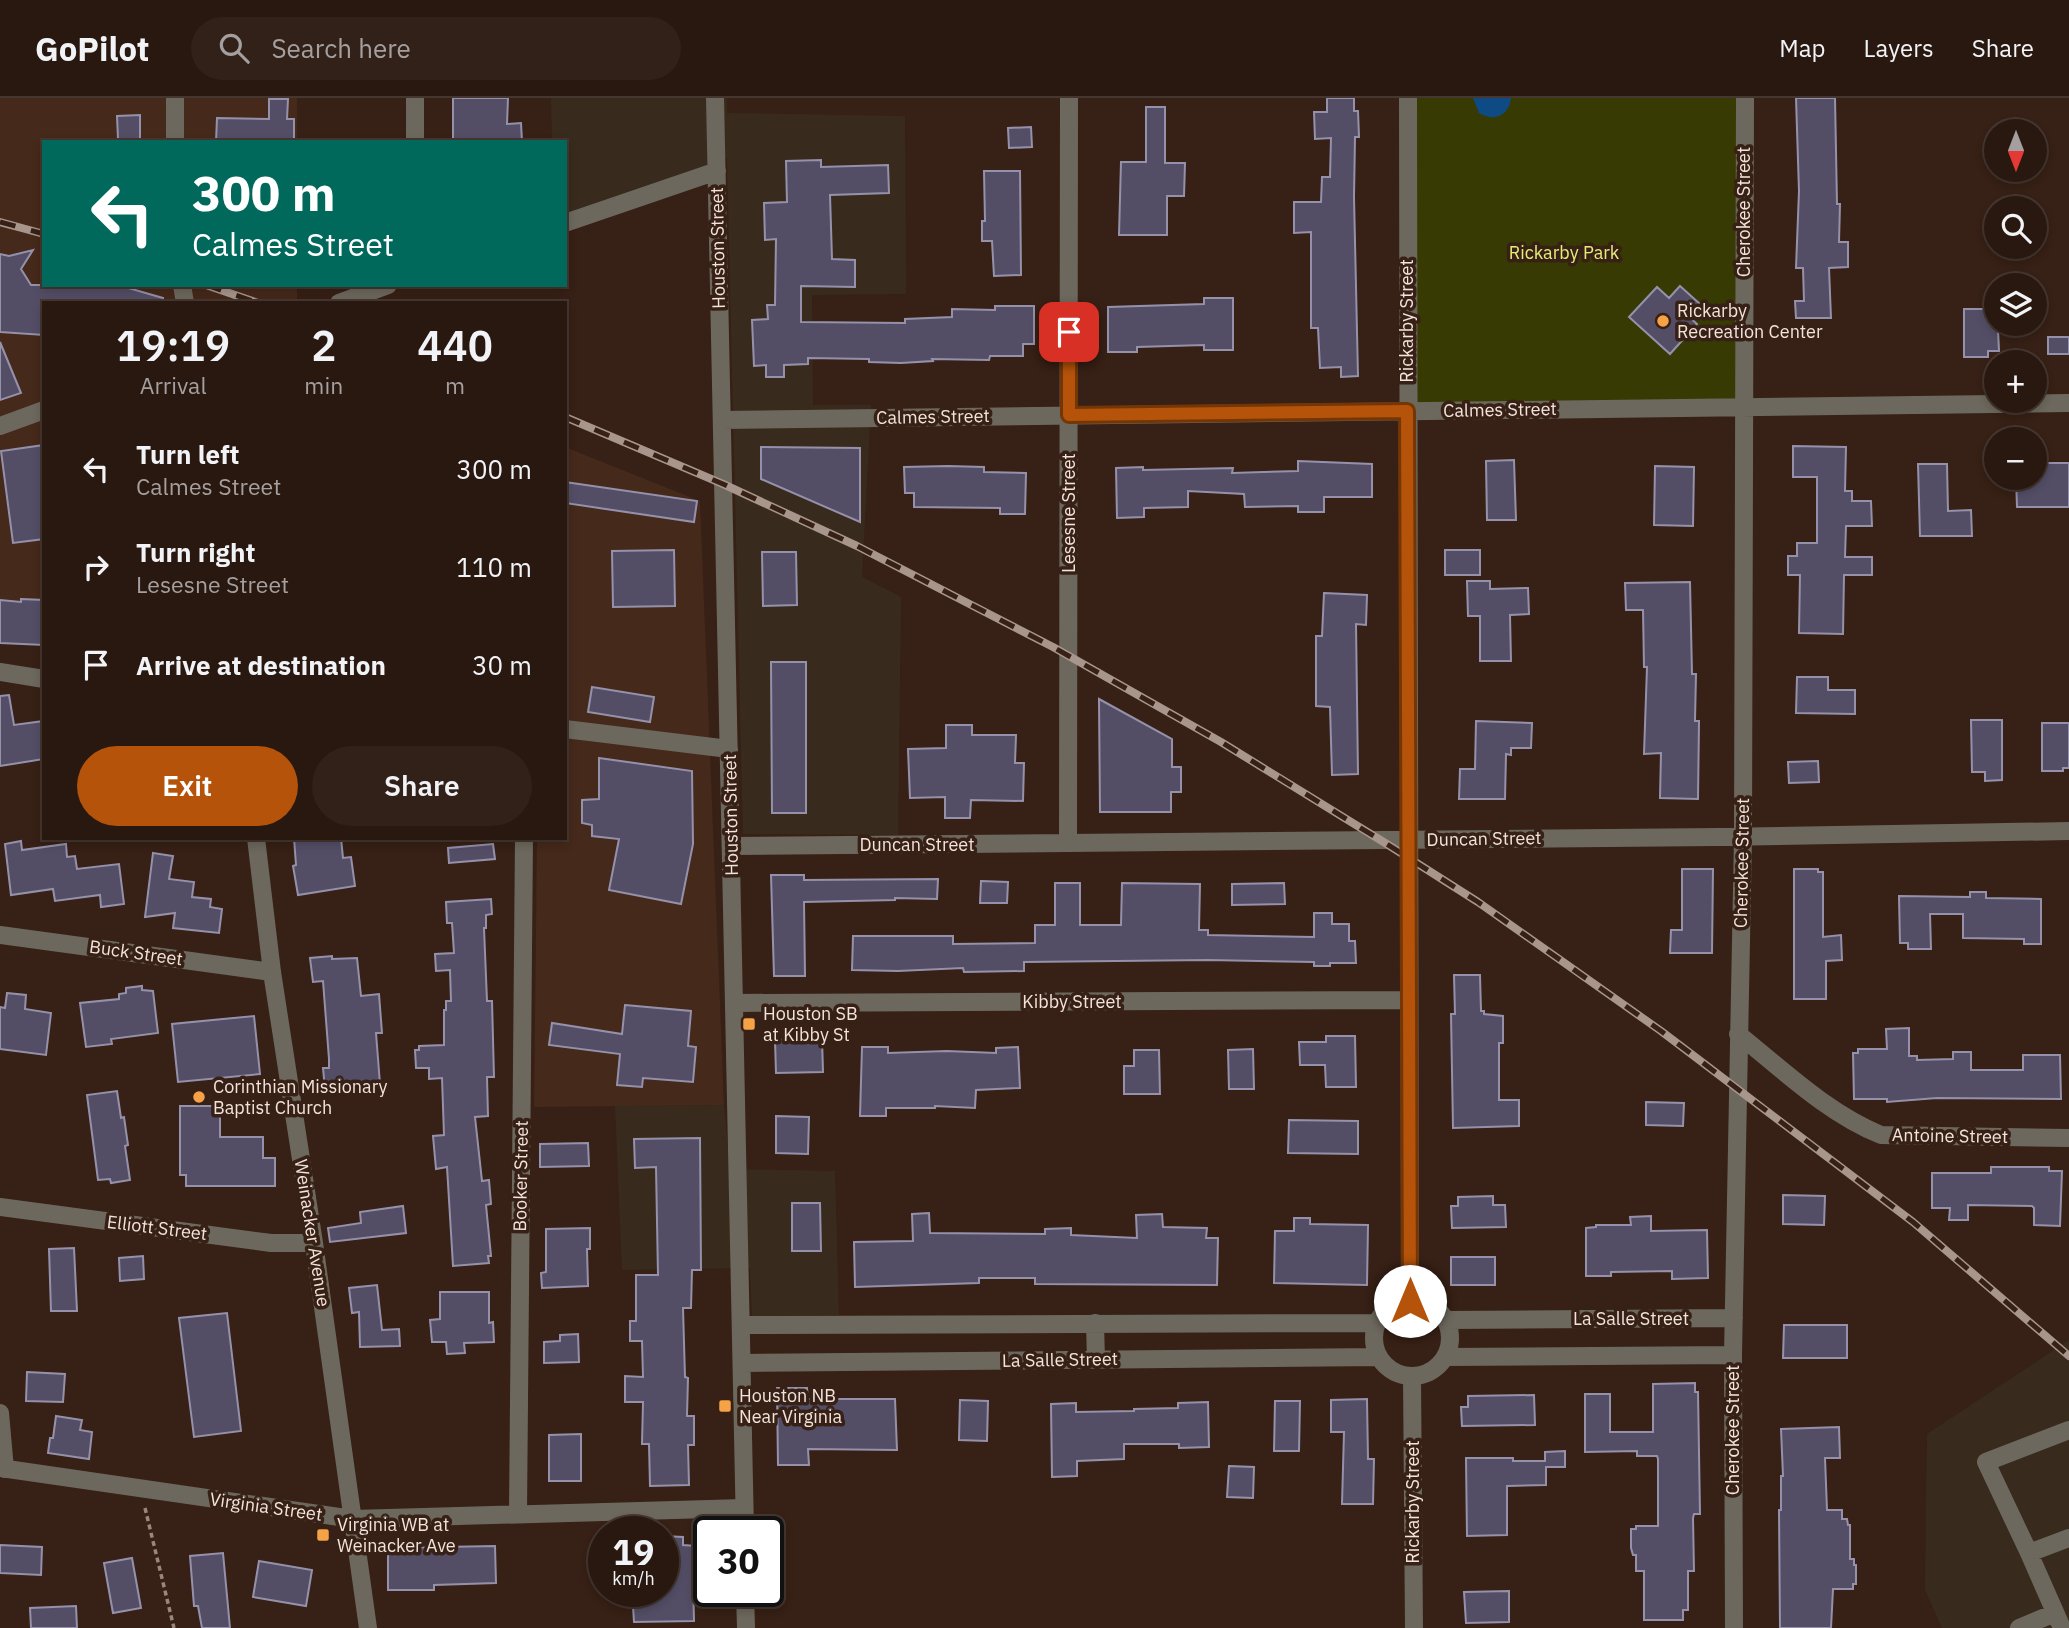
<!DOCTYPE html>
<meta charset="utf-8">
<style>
body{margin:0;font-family:"IBM Plex Sans",sans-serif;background:#312119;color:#f1f3f6;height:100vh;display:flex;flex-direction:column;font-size:26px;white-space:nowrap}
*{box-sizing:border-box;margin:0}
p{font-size:23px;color:#a5a09f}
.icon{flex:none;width:38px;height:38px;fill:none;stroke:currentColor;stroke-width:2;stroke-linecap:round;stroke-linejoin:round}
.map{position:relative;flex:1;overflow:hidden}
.drawer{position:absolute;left:42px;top:203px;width:525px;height:539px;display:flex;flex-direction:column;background:#291810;border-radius:0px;box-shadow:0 4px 10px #0003,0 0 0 2px #453730}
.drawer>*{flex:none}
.top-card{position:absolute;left:42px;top:42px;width:525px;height:147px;border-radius:0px;box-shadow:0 4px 10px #0003,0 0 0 2px #453730;background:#00695c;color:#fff;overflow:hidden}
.needle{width:46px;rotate:180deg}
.fabs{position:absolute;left:1984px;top:21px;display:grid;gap:14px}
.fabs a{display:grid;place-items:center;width:63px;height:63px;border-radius:50%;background:#291810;box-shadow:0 4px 10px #0003,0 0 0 2px #453730;font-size:35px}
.speed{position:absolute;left:588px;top:1418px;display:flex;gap:14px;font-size:35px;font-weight:700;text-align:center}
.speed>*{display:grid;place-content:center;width:91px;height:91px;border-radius:50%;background:#291810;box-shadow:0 4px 10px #0003,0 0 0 2px #453730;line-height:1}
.speed small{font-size:18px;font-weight:400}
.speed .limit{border:4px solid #111;border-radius:10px;background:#fff;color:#111}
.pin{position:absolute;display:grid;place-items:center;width:60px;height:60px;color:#fff;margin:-30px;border-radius:14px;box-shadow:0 4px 10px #0006}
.me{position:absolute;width:77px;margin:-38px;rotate:0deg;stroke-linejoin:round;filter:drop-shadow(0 0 5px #0008)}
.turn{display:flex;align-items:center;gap:24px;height:147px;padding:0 35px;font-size:32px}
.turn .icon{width:91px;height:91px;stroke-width:2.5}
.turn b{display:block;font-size:49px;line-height:60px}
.eta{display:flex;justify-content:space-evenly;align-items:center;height:119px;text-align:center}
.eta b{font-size:42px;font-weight:600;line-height:49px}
.primary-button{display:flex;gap:14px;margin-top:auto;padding:14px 35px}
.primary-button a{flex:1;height:80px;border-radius:42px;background:#b45309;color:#fff;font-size:28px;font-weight:600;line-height:80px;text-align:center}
.primary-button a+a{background:#312119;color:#f1f3f6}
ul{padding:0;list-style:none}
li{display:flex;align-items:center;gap:21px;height:98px;padding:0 35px}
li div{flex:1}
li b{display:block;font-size:26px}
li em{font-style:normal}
header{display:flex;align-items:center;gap:42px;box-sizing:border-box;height:98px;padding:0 35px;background:#291810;border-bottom:2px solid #453730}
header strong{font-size:33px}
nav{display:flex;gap:38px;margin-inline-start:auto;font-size:24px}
.search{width:490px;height:63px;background:#312119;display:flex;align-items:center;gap:18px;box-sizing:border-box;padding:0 24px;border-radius:38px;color:#a5a09f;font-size:26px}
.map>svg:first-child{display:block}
.commercial{fill:#382b1d}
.built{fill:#45291a}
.green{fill:#383a04}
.water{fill:#0e4b84}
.building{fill:#534e66;stroke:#9691ab;stroke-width:2}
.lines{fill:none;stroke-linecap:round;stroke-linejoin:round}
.path{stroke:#99867d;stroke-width:3.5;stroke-dasharray:5 3.5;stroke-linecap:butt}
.minor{stroke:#6d685d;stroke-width:18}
.rail-casing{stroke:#a8968c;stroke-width:8}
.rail{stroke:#372015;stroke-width:5;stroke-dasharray:16;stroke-linecap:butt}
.route-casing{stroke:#753606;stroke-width:18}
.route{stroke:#b45309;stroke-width:12}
.poi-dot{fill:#f6a247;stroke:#372015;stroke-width:2.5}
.labels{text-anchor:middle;stroke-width:7;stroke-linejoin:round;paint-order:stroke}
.street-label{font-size:18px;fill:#f2e3db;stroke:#372015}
.park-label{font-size:18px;fill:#e6ed77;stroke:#372015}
.poi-label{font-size:18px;fill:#f2e3db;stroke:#372015;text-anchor:start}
</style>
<header>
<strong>GoPilot</strong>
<div class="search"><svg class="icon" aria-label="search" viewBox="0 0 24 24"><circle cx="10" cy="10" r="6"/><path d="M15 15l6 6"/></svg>Search here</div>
<nav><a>Map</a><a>Layers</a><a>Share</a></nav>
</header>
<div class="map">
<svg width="2069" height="1530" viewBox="0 0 2069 1530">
<rect width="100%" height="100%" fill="#372015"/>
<path class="commercial" d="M551,0H727V15L905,18L906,196L812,197L813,307H871L862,479L901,499L898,737L743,736L727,60L565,116V44H552Z
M724,1007L730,1071L835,1073L839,1217L752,1218L750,1170L622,1172L615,1008Z
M2069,1242V1530H1942L1925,1492L1927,1336Z"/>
<path class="built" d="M0,0H297V44H44V187H297V205H44V506L0,507Z
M565,349L700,403L724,1007L534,1009L537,740H565Z"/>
<path class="green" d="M1408,0H1745L1743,308L1407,313Z"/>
<path class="water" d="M1473,0H1511C1509,18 1494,24 1479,15Z"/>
<path class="building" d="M453,0H508L507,26L521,25L522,44H453Z
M1327,0H1354V13H1358L1359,39H1355L1354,99L1358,278L1341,279V269L1320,270L1318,230H1311V134L1294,135V104H1321L1322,79H1330L1331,40L1315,41L1314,14H1327Z
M1796,0H1835L1837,106H1840L1839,144H1848V169L1829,170L1831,220H1796L1795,203H1804L1803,170H1796L1799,93Z
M269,1H288L287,21H294V44H216L217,20L269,21Z
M1146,9H1165V65H1185L1184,98H1167V137H1119L1121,64H1146Z
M140,17V41H118L117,18Z
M1031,29L1032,49L1009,50L1008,30Z
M821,62V69L888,67L889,95L830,97L832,161L855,162V189L801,188V224L905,225V221L952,219V211L995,212V208H1034V246H1023V258H990L989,262L932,261L933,263L901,265L869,264V261L808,260V266L784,267V279H766V267L754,268L752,222L768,221L767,207H775L776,141L765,142L764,105L787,104L786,63Z
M984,73H1020L1021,177L994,178L992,143H982V123H985Z
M33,152L21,171L31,187H118L163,200L162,205H44V237L0,234V156L9,158Z
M1680,188L1700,206L1689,219L1697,226L1670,256L1629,219L1657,189L1669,200Z
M1204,200H1233V252H1204V247L1137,249V254H1108V209L1204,206Z
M1964,211H1997L1999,253H1988V259H1964Z
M2048,239H2069V256H2048Z
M0,244L21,295L0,302Z
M44,347V441L13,445L1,353Z
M1793,348L1846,349L1845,393H1852V403H1871L1872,428H1846L1845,459H1872V477H1844L1843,536L1799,535L1800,477H1788V458H1797V445H1817V379H1793Z
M761,349L860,350V424L761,381Z
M1514,362L1516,422H1487L1486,363Z
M1298,363L1372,366V399H1324V414H1298V408L1245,409L1244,396L1188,393V409L1144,410V419L1117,420L1116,370L1143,369V372L1233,370L1232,375L1298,373Z
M2035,365H2069V409H2017L2016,380H2035Z
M1918,366H1947L1948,413L1971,412L1972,438H1920Z
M948,368L984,369V374L1026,375L1025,416H1000V410L914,409V395H905L904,369Z
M1655,368L1694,369L1693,428L1654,427Z
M565,384L697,403L694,424L565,405Z
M674,452L675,508L613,509L612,453Z
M1445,452H1480V477H1445Z
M762,454H796L797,507L763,508Z
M1467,483H1490V491L1528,490L1529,516L1510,517L1511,563H1480V518H1468Z
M1690,484L1692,576H1696L1695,623H1699L1698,701L1660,700L1661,655L1644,656L1647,569H1644L1643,512H1626L1625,485Z
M1324,495L1367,497L1366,527L1356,526L1358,676L1332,677L1330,609L1316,608V538H1322Z
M21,501L44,502V547L0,545V502L21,504Z
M771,564H806V715H772Z
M1797,579H1828V592H1855V616L1796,615Z
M592,589L654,599L650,624L588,614Z
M9,597L14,627L44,623V661L0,668V598Z
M1099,601L1172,641V669H1181V694H1171V714H1100Z
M1971,622H2002V682L1985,683V674H1972Z
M1476,623L1532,625L1531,650H1511V657L1506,656L1505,701H1459L1460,671H1475Z
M2042,625H2069V670H2063V673H2042Z
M946,627H972V637H1016L1015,665H1024L1023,703L971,702L970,720H945V699L910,700L908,651L946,650Z
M599,660L692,673L693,746L681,806L609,792L619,741L592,738V727L582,725V702L599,701Z
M1818,663L1819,684L1789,685L1788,664Z
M294,740H341L343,760L351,759L355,788L298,797L293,768L296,767Z
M21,743L22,752L66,746L67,759L75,758L77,771L119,766L124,806L101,809L100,797L55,803L53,791L11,797L5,746Z
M493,746L495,761L449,765L448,750Z
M153,755L173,758L169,781L194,784L192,799L211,801L210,809L222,811L219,835L173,830L175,815L145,819Z
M1682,771H1713L1712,855H1670L1671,832H1682Z
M1794,771H1818V774H1823V839L1841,837L1842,862L1826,863V901H1794Z
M771,777H804V782L938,781L937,801L895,800V802L804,804L805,878H774Z
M981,783L1008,784L1007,805H980Z
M1055,785H1080V827H1121L1122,785L1200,786L1199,832H1208V837L1314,839V815H1332V826H1349V843H1355L1356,865H1330V868H1314V864L1208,862L1024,864V873L964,874L963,870L898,873L852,872L853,838H953V846L1035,845V827H1055Z
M1284,785L1285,806L1232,807V786Z
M1970,794H1986V800L2041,801V846H2024V841L1963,840V816H1930L1931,851H1908V845H1900L1899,798L1970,799Z
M491,801L492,816L486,817V830H484L487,903H492L494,979H487L488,1018L475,1019L482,1083L489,1082L491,1106L486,1107L491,1158H488L489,1165L453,1168L447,1069L436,1071L433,1038L444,1037L442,980L429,981V970H416L415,952H419V948L444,947V912H446V903H451L450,872L436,873L435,856L454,855L452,825H447L446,804Z
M332,858V861L357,860L361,898L379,896L382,935H376L380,986L325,991L323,970H329V961L323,883L313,884L310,860Z
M1454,877H1480L1481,913H1484V916L1503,918V945H1499V1002H1519V1028L1453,1030L1451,916H1455Z
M142,888V892L153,893L158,935L111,941L112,946L86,949L80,905L119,901V896L126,895V890Z
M7,895L26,897L25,911L51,915L46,957L0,951V909L5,910Z
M625,907L691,913L688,948L696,949L693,984L643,980L642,989L617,987L620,956L549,947L552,925L622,936Z
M254,918L260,976L178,984L172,926Z
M1909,930V958H1917V962L1953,961V954H1971V972H2023V957H2060L2061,1001L1937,1000L1887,1004V1001H1854L1853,955H1858V951H1887L1886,931Z
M1326,938H1355L1356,989H1326L1325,967H1300L1299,944H1326Z
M822,940L823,974L776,975L775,942Z
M862,949H888V955L947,953L996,955V950L1018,949L1020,990L976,992L975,1010L935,1008V1010H886V1018H860Z
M1253,951L1254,991H1229L1228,952Z
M1134,952H1159L1160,996H1124V968H1134Z
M117,993L121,1020L124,1019L128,1047L125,1048L130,1082L111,1085L110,1081L98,1082L87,997Z
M1646,1004L1684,1005L1683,1028L1646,1027Z
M180,1008H220V1039H263V1060H275V1088H186V1077H180Z
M776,1018L809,1019L808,1056L776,1055Z
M1289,1022L1358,1023V1056L1288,1055Z
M700,1040L701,1172H692L691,1210H683L685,1279L688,1280L687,1318H694V1347H688L689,1387L650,1388L649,1346H642L643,1304H625V1278L643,1279L642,1243H630V1223H636V1177H658L656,1069L635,1070L634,1041Z
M588,1045L589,1068L540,1069V1046Z
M1991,1069H2049V1073H2062L2060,1128L2034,1127V1110L2032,1108L1968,1107V1122H1949L1950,1110H1932V1075H1991Z
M1783,1097L1825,1098L1824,1127L1783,1126Z
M1493,1098V1107H1505L1506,1129L1452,1130L1451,1108H1458V1099Z
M792,1105H820L821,1153H792Z
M403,1108L406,1135L330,1144L328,1130L361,1125L360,1114Z
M929,1115L930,1135L1045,1136V1131L1071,1130V1137L1137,1140L1136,1117L1162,1116L1163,1129L1207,1130L1206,1140H1218L1217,1187L1035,1186V1180H979V1185L855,1189L854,1144L913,1143L912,1116Z
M1651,1118V1133L1707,1132L1708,1180L1672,1181V1173L1611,1174V1178H1586V1130L1596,1129V1127H1631L1630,1119Z
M1294,1120H1310V1126L1368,1127L1367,1187L1274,1185L1275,1133H1294Z
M590,1130V1151H587L588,1188L542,1190L541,1175L546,1174V1131Z
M74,1150L77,1213H51L49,1151Z
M143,1158L144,1181L120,1183L119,1160Z
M1451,1159H1495V1187H1451Z
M377,1187L382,1232L399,1231L400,1248L360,1249L359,1214L352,1215L349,1190Z
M440,1194H489V1225L493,1224L494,1244L464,1245L465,1255L447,1256L446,1244H432L430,1222L440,1221Z
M227,1215L241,1333L194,1339L179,1220Z
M1784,1227H1847V1260H1783Z
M578,1236L579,1264L544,1265V1244L560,1243V1237Z
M27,1274L65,1276L63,1304L26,1303Z
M1695,1285V1294H1698L1700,1416H1694L1693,1420L1694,1473H1688V1512H1683V1522H1644V1473H1636V1457H1633L1631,1450V1431H1636V1428H1658V1361L1657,1358H1637V1353L1585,1354V1296H1610V1334H1653V1286Z
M777,1290H807L808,1301H895L897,1352L808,1351L809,1367H778Z
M1534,1297L1535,1327L1462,1328L1461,1309H1468V1298Z
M1367,1301L1368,1361H1374L1373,1406H1342L1344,1334H1331V1302Z
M960,1302L988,1303L987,1343L959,1342Z
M1275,1303H1300L1299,1353H1274Z
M1208,1304L1209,1349L1179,1350V1346H1124V1361L1077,1363V1378L1052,1379L1051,1306L1076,1305V1314L1134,1313V1311L1178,1310V1305Z
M56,1318L82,1322L80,1332L92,1334L89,1361L48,1355L50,1340H53Z
M1839,1329L1840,1360H1825L1827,1412H1842V1421H1847L1848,1427H1850V1461H1854V1467H1856V1486H1853V1491H1833L1831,1530H1780L1779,1412H1781V1378H1783L1781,1331Z
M581,1336V1383H549V1337Z
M1565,1353V1369H1546V1387L1507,1388V1437L1467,1438L1466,1360H1513V1363H1545V1354Z
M1229,1368L1254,1369L1253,1400L1227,1399Z
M663,1438L683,1439V1447L696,1448V1481H693L694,1523L634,1524L633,1508L647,1507V1498H663Z
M0,1447L42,1449L41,1477L0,1475Z
M495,1448L496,1485L434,1487V1492H388V1450Z
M223,1455L230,1530H202L198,1508H194L190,1458Z
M132,1460L141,1510L113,1515L104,1465Z
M259,1463L312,1472L306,1508L253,1499Z
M1509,1493V1524L1466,1525L1464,1494Z
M76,1508L77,1530H31L30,1510Z"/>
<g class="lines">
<path class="path" d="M145,1410L174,1530"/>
<path class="minor" d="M715,0L745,1433
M1408,0L1410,1203
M175,44V0
M415,44V0
M565,125L717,73
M182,187L185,205
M339,205L388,187
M722,322L2069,305
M0,328L44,312
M0,574L44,581
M565,631L729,651
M256,740L272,874L314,1145L368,1530
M1068,745L1069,0
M731,748L1719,739L2069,733
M0,837L272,874
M735,905L1408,902
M1738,936C1783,972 1827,1015 1881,1037L2069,1040
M0,1109L271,1145H314
M1374 1240a38 38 0 1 1 76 0a38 38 0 1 1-76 0Z
M1445,1222L1734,1220
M1095,1225L1096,1262
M741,1227L1377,1225
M1445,1259L1733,1257
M742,1265L1379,1259
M1412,1278L1414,1530
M0,1315L5,1371
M0,1370L353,1421L744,1410
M518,1416L524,740
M2029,1455L1986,1364L2069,1332
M745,1493L746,1530
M1734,1530L1733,1257L1743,739L1745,0
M2019,1530L2055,1515
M2062,1530L2029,1455L2069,1440"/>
<g class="rail-casing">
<path id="rail" d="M0,124L44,136
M206,187L258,205
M565,319L723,386L857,448L1053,549L1221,644L1382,743L1478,804L1661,933L1913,1124L2069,1258"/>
</g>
<use href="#rail" class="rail"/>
</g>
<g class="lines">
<g class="route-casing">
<path id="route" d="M1069,234V317L1407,313L1410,1203"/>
</g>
<use href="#route" class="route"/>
</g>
<g class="poi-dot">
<circle cx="1663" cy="223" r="7"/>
<rect x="742" y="919" width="14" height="14" rx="3.5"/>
<circle cx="199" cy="999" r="7"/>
<rect x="718" y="1301" width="14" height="14" rx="3.5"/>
<rect x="316" y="1430" width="14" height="14" rx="3.5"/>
</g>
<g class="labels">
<g class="street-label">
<text transform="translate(1744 114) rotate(-90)" y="6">Cherokee Street</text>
<text transform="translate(718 150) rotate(-91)" y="6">Houston Street</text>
<text transform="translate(1407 223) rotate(-90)" y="6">Rickarby Street</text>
<text transform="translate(1500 312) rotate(-1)" y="6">Calmes Street</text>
<text transform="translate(933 319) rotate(-1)" y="6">Calmes Street</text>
<text transform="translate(1069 415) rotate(-90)" y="6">Lesesne Street</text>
<text transform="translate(731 717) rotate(-91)" y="6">Houston Street</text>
<text transform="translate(1484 741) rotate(-1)" y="6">Duncan Street</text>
<text x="917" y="753">Duncan Street</text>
<text transform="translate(1742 765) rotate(-89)" y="6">Cherokee Street</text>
<text transform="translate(136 855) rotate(8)" y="6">Buck Street</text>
<text x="1072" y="910">Kibby Street</text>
<text transform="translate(1950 1038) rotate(1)" y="6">Antoine Street</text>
<text transform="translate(521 1078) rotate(-89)" y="6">Booker Street</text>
<text transform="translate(157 1130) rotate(7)" y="6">Elliott Street</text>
<text transform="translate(312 1135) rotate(81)" y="6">Weinacker Avenue</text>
<text x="1631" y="1227">La Salle Street</text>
<text transform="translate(1060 1262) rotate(-1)" y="6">La Salle Street</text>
<text transform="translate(1733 1332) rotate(-90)" y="6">Cherokee Street</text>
<text transform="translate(1413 1404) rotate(-90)" y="6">Rickarby Street</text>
<text transform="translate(266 1409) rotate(8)" y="6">Virginia Street</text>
</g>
<g class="park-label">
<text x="1564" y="161">Rickarby Park</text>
</g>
<g class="poi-label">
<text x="1677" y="219">Rickarby<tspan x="1677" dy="21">Recreation Center</tspan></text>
<text x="763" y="922">Houston SB<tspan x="763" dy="21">at Kibby St</tspan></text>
<text x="213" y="995">Corinthian Missionary<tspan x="213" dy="21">Baptist Church</tspan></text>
<text x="739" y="1304">Houston NB<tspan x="739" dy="21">Near Virginia</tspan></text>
<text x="337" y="1433">Virginia WB at<tspan x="337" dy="21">Weinacker Ave</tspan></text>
</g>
</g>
</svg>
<div class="fabs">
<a><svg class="needle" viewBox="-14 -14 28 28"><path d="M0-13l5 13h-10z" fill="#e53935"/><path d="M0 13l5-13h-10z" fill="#a5a09f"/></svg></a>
<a><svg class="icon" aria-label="search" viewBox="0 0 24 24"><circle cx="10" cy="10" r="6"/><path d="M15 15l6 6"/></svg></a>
<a><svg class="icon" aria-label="layers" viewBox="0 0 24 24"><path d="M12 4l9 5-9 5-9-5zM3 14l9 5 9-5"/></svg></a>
<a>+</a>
<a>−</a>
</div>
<div class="speed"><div>19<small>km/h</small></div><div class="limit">30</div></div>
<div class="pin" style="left:1069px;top:234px;background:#d93025"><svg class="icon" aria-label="arrive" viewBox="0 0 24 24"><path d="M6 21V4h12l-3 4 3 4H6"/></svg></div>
<svg class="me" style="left:1410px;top:1203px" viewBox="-20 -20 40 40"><circle r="19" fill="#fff"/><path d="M0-13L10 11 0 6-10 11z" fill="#b45309"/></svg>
<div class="top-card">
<div class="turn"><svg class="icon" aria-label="left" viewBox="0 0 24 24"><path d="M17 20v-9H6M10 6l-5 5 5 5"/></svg><div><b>300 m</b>Calmes Street</div></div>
</div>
<section class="drawer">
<div class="eta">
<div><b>19:19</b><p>Arrival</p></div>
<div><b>2</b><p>min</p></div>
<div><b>440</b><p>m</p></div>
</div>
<ul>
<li><svg class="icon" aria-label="left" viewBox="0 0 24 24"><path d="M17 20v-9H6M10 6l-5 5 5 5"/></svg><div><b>Turn left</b><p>Calmes Street</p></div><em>300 m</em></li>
<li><svg class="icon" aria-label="right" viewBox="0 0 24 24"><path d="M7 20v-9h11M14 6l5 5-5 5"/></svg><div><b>Turn right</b><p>Lesesne Street</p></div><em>110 m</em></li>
<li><svg class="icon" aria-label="arrive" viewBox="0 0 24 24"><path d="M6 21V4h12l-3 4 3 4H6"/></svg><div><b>Arrive at destination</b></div><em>30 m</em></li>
</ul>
<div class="primary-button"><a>Exit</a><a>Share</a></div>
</section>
</div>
